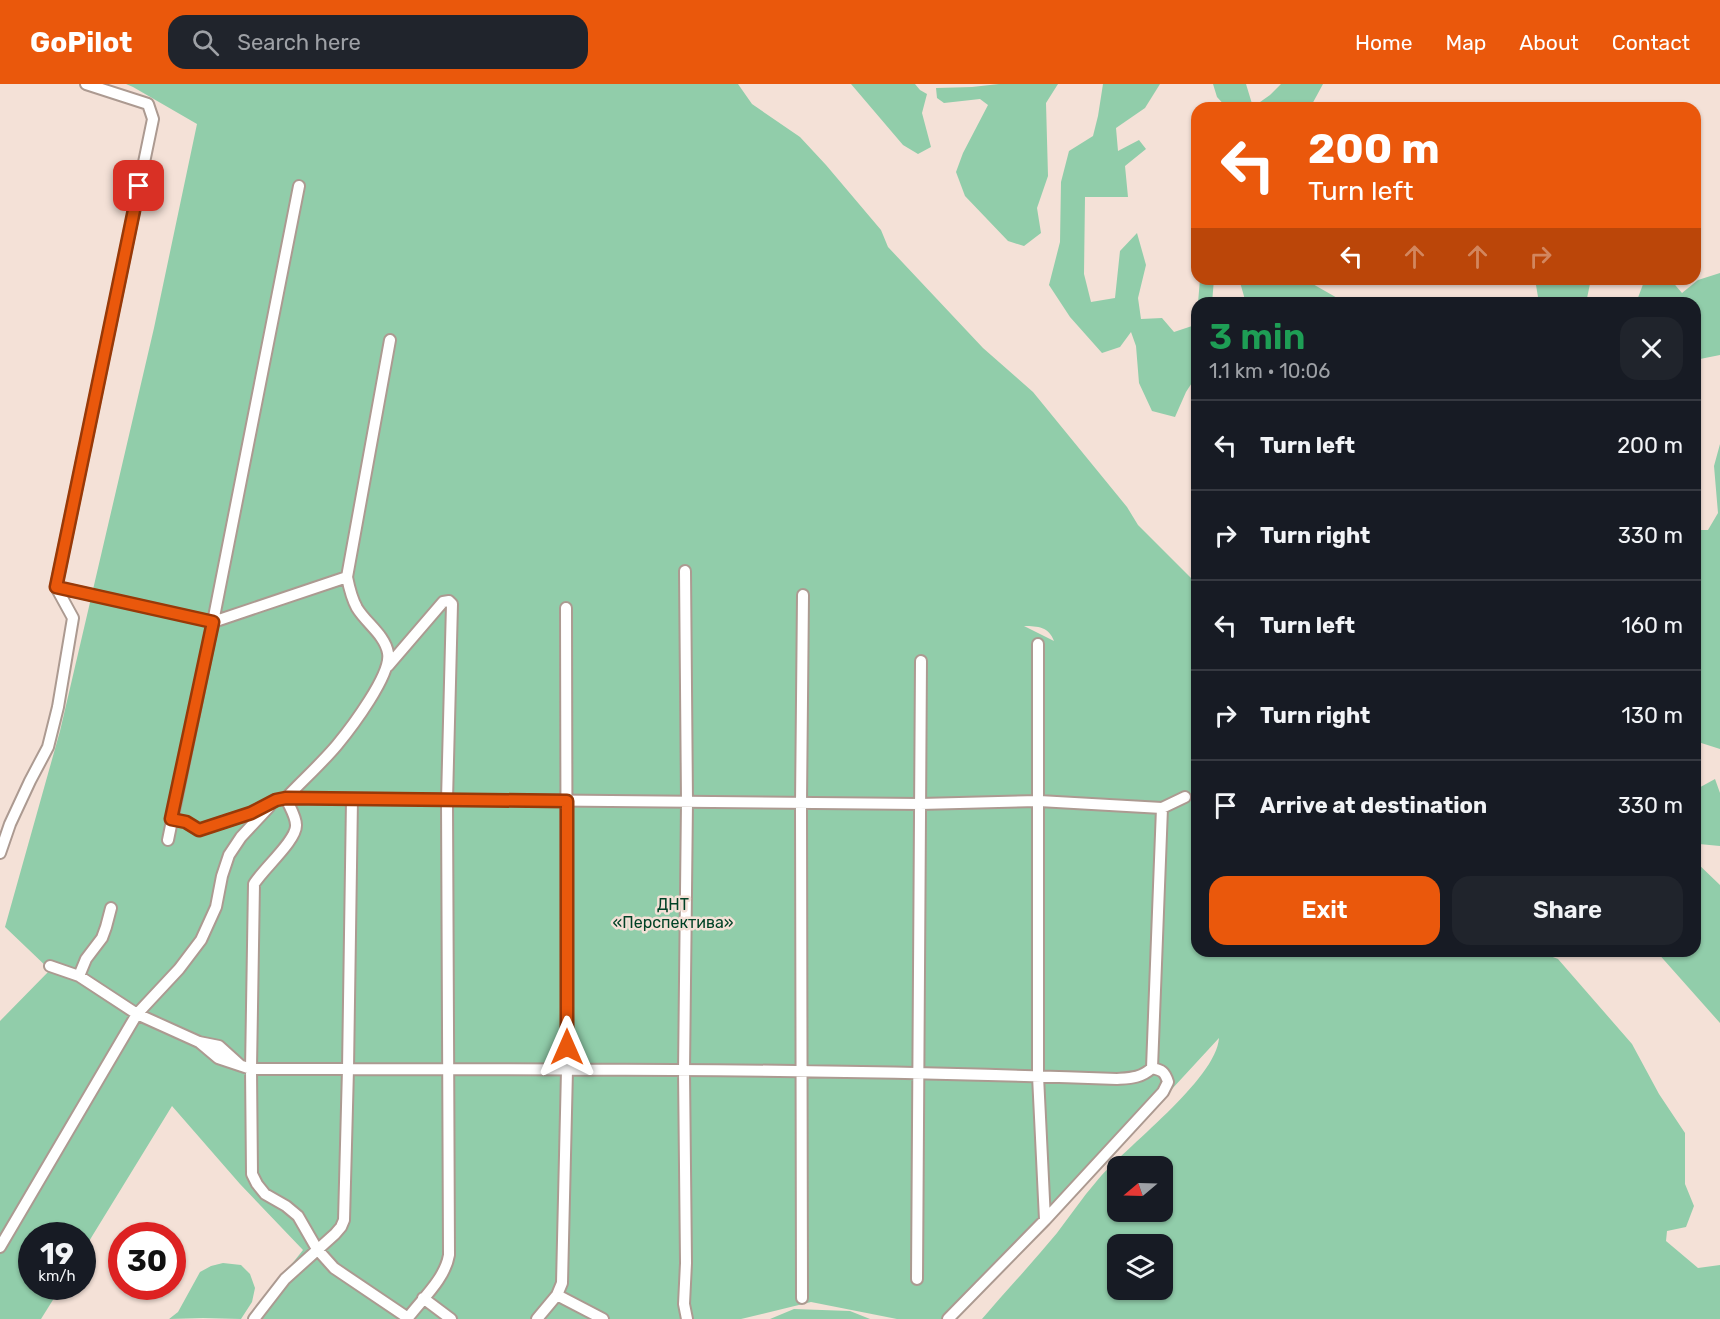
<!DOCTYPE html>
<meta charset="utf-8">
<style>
body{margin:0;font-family:Rubik,sans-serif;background:#20242c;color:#f1f3f6;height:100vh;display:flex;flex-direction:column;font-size:22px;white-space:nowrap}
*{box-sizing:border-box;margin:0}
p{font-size:20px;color:#9ea1a6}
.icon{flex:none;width:33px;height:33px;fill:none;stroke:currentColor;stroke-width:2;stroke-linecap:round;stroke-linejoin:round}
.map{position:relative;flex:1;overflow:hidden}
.side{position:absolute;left:1191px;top:213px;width:510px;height:660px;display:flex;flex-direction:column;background:#171b24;border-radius:18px;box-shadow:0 2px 4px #0004}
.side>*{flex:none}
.guide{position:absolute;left:1191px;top:18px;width:510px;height:183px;border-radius:18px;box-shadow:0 2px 4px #0004;background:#ea580c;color:#fff;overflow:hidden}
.needle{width:39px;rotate:251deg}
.buttons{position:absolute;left:1107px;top:1072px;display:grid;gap:12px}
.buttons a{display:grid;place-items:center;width:66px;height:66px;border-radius:12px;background:#171b24;box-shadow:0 2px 4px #0004;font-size:30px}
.speed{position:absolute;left:18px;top:1138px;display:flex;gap:12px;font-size:30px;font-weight:700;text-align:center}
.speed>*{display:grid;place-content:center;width:78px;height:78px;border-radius:50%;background:#171b24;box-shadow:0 2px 4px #0004;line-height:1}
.speed small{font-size:15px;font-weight:400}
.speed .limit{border:9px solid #d22;background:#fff;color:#111}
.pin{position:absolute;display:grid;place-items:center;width:51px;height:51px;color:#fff;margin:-26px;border-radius:12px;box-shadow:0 3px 9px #0006}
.me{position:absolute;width:66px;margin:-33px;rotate:0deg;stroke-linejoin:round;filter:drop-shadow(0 0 4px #0008)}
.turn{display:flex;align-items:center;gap:21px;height:126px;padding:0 18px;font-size:27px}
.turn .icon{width:78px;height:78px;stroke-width:2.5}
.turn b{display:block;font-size:42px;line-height:51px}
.lanes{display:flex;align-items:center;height:57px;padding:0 18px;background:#0003;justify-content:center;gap:30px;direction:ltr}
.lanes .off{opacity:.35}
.round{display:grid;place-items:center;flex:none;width:63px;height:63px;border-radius:18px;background:#20242c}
.head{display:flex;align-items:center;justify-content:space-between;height:102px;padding:0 18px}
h1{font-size:36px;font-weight:600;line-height:45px;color:#1e9e55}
.action{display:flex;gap:12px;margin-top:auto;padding:12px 18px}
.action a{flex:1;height:69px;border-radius:18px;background:#ea580c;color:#fff;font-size:24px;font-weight:600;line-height:69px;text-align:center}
.action a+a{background:#20242c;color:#f1f3f6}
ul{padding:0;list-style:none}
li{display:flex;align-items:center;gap:18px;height:90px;padding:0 18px;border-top:2px solid #363941}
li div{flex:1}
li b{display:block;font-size:22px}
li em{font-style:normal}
header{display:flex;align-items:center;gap:36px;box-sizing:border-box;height:84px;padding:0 30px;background:#ea580c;color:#fff}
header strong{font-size:28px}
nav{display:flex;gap:33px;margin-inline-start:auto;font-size:21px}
.search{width:420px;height:54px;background:#20242c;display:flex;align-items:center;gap:15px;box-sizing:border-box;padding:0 21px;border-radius:18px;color:#9ea1a6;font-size:22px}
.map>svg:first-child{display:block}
.green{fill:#91cdaa;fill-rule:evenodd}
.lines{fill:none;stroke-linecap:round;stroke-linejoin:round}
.street-casing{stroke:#ac9a91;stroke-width:14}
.street{stroke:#fff;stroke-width:10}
.route-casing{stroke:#983908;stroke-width:15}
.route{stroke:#ea580c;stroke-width:10}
.labels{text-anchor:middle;stroke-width:5;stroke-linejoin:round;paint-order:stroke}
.park-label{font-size:16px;fill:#004226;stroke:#f4e1d7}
</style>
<header>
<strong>GoPilot</strong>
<div class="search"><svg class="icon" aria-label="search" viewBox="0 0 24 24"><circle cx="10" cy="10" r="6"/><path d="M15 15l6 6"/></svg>Search here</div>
<nav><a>Home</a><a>Map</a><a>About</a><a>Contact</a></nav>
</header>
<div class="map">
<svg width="1720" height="1235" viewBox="0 0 1720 1235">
<rect width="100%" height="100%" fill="#f4e1d7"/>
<path class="green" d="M126,0H738L752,20L800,53L826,81L881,146L888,163L983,264L1033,308L1127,423L1138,441L1197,500V867H1537L1558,875L1632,960L1659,1010L1685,1049V1100L1694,1122L1686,1143L1667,1147L1666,1157L1698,1184L1720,1181V1235H982C1007,1206 1033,1178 1057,1149C1070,1132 1082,1114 1096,1098C1125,1063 1216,996 1219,954L1028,1161L948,1235H897L811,1218L741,1235H248L303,1166L240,1100L172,1022L83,1167L82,1152H32V1203H61L41,1235H0V937L50,886L5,843L60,647L154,244L197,40L133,3ZM1024,542C1038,542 1049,543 1054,557ZM1118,1083H1162V1128H1118ZM1118,1161H1162V1206H1118Z
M851,0H915L920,6L927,10L922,29L931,63L918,70L903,61Z
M999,0H1058L1046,19L1048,92L1037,124L1041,149L1024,162L1008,157L965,112L956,88L963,69L988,21L980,15L944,19L937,14L936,4L972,3Z
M1103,0H1160L1145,24L1116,44L1118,67L1139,56L1146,65L1125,82L1128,113H1085L1084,190L1091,218L1115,214L1120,167L1137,149L1146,181L1138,214L1141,235L1162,234L1174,248L1195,241L1197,228V291L1186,308L1175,333L1152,327L1139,299L1136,262L1131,248L1120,263L1102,269L1070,233L1049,201L1060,158L1061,98L1069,67L1093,52L1098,32Z
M1213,0H1246L1253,23L1270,11L1281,0H1323L1310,24H1227L1217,13Z
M1720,189V271L1700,275L1695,280V219H1636L1645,195H1670L1682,209L1698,196Z
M1200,195H1214L1212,219H1198Z
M1239,195H1304L1346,219H1246Z
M1535,195H1591L1586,219H1546L1538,213Z
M1720,360V665L1695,657V446H1708L1718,429L1714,382Z
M1715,695L1720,709V762L1699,760L1695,758V706Z
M1695,777L1720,801V939L1656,867H1695Z
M223,1179L241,1181L250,1190L255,1204L252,1218L241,1235L203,1234L169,1235L178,1228L200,1188L211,1182Z
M794,1225L850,1227L870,1235H770Z"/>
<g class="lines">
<g class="street-casing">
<path id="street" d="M390,256L347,493C349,503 352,515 357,524C366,539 385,551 388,569C392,590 351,644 337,661C322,679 303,696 286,714C289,722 296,732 296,741C297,756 263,785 254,800L251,985L252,1090L257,1100L265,1110L286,1122L298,1132L317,1165L334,1184L408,1234
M685,487L687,718L684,987L686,1179L684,1220L687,1235
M56,503L213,538L347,493
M1038,560V992L1045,1136
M388,582L443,518L449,517L452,520L447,716L449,1171C445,1195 422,1215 407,1235
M171,735L186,738L199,746L251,729L276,716L286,714L920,720L1039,717L1162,724L1185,713
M168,756L213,538L299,102
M0,769L10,740L30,697L48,663L58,623L73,534L56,503L153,35L148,20L86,0
M50,882L79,892L137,930L199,958L219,962L240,981
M79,892L86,875L102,854L106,843L111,824
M199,958L218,974L251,985C540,985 829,984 1117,995C1131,994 1141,994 1152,984L1162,724
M0,1163L137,930L179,885L201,856L216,823L222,792L229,771L241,753L269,723
M917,1195L921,577
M557,1211L603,1235
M423,1214L451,1235
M802,1214L801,719L803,511
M254,1235L285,1195L335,1150L341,1143L344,1136L348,985L352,715
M537,1235L557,1211L562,1199L567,986L566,524
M948,1235L1045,1136L1163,1008L1168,998C1165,988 1162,986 1152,984"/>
</g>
<use href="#street" class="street"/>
</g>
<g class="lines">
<g class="route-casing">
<path id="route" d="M139,102L56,503L213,538L171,735L186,738L199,746L251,729L276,716L286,714L567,717V963"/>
</g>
<use href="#route" class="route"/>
</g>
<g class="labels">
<g class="park-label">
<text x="673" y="826">ДНТ<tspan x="673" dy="18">«Перспектива»</tspan></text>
</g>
</g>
</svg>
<div class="buttons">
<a><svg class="needle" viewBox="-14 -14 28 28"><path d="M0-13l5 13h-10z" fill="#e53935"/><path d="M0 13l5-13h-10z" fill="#9ea1a6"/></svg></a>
<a><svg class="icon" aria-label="layers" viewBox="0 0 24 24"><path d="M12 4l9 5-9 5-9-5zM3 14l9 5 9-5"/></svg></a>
</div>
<div class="speed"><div>19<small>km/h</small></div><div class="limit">30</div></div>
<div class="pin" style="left:139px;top:102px;background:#d93025"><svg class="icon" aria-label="arrive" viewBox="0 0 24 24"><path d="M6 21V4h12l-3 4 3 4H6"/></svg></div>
<svg class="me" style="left:567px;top:963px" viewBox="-20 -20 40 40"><path d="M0-17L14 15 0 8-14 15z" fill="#ea580c" stroke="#fff" stroke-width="4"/></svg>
<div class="guide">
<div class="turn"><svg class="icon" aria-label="left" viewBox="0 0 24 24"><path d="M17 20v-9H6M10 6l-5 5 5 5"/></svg><div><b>200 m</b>Turn left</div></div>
<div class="lanes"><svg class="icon" aria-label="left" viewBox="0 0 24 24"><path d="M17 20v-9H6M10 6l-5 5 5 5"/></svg><svg class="icon off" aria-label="ahead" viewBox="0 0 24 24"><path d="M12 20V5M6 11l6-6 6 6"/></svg><svg class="icon off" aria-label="ahead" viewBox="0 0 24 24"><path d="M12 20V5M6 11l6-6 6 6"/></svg><svg class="icon off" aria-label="right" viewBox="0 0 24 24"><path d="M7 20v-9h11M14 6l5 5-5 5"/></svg></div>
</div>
<section class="side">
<div class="head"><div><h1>3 min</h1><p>1.1 km · 10:06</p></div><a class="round"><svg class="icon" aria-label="close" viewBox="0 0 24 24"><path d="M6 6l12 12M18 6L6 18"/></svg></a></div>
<ul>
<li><svg class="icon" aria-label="left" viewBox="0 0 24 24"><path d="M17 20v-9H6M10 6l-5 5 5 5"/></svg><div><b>Turn left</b></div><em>200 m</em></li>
<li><svg class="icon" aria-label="right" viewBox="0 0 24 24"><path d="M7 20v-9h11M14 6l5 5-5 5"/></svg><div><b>Turn right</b></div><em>330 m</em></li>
<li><svg class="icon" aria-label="left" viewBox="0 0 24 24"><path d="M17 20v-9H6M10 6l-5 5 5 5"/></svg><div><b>Turn left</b></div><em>160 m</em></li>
<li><svg class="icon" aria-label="right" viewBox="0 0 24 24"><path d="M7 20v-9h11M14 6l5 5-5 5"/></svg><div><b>Turn right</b></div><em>130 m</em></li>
<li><svg class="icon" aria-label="arrive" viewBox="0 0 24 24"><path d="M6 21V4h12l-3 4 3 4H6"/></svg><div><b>Arrive at destination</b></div><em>330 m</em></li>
</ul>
<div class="action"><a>Exit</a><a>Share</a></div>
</section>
</div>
